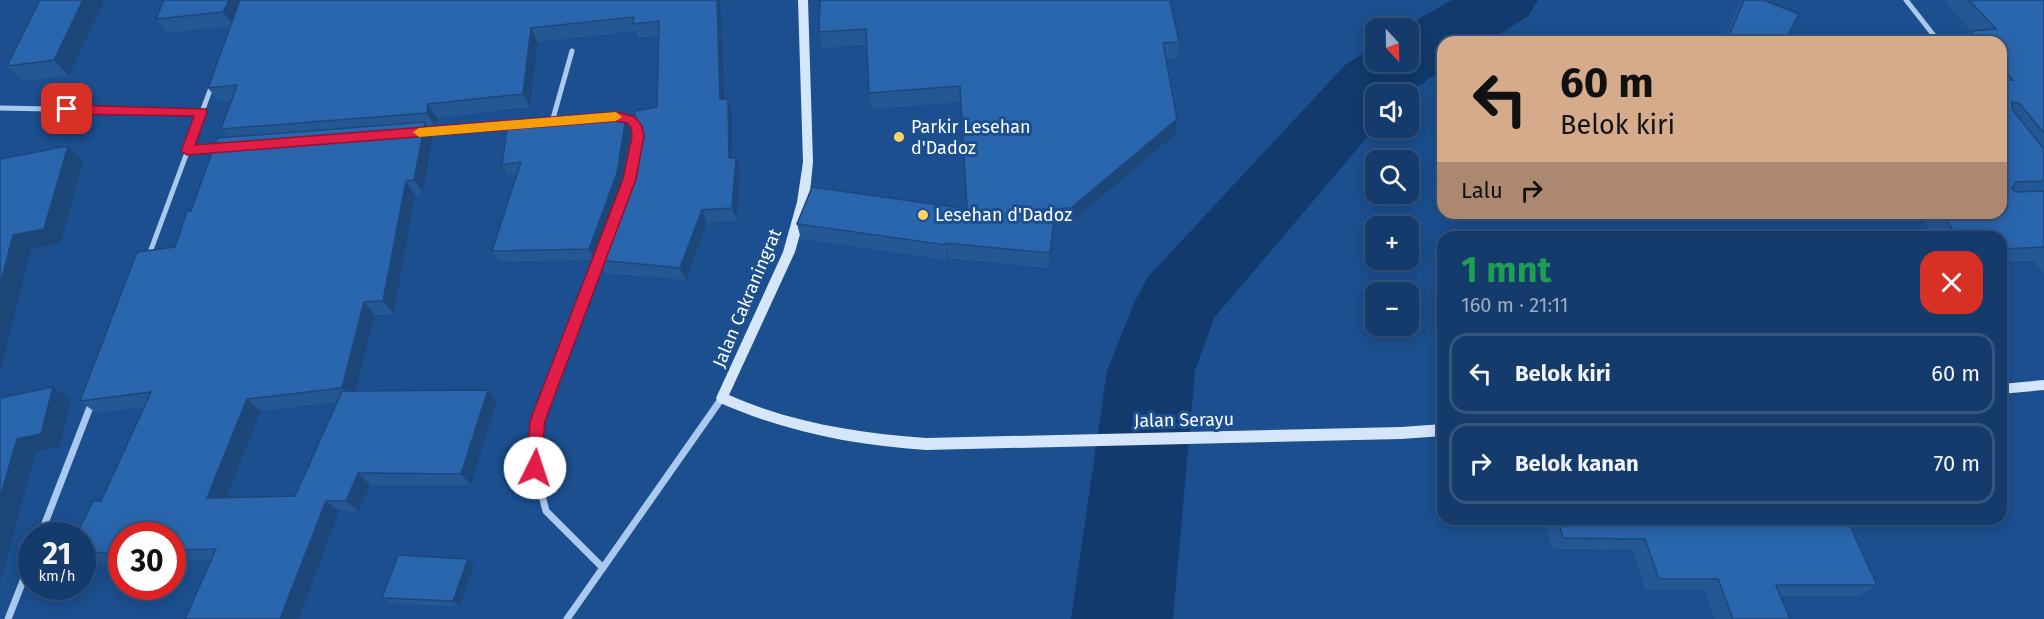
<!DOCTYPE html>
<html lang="id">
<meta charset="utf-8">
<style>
body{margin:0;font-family:"Fira Sans",sans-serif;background:#1d4271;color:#f1f3f6;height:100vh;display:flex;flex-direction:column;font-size:22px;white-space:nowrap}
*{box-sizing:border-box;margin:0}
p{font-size:20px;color:#9dadc1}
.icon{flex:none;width:33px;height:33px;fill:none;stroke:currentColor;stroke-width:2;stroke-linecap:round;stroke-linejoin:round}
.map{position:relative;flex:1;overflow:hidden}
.details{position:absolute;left:1437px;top:231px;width:570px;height:294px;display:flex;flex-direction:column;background:#143b6b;border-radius:18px;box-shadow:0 3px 15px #0003,0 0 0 2px #33557e}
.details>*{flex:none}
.top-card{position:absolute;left:1437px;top:36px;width:570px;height:183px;border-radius:18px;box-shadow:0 3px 15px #0003,0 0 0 2px #33557e;background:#d6ab8b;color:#111;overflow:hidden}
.needle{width:39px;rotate:158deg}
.buttons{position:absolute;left:1365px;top:18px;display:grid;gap:12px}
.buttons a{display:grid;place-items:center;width:54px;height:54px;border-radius:12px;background:#143b6b;box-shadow:0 3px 15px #0003,0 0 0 2px #33557e;font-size:30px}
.speed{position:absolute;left:18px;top:522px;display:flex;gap:12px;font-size:30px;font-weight:700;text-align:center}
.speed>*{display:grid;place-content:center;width:78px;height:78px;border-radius:50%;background:#143b6b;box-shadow:0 3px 15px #0003,0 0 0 2px #33557e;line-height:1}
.speed small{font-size:15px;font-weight:400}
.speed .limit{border:9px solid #d22;background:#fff;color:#111}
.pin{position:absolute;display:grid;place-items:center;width:51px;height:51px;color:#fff;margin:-26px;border-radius:12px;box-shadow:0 3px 9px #0006}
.me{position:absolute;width:66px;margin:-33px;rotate:4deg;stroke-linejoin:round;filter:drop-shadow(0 0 4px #0008)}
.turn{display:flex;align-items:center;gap:21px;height:126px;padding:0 24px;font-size:27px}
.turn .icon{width:78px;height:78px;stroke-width:2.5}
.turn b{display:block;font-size:42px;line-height:51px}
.then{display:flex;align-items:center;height:57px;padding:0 24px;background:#0003;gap:12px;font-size:22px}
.round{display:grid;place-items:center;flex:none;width:63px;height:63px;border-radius:18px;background:#1d4271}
.summary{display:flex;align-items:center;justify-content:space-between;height:102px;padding:0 24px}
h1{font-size:36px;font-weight:700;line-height:45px;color:#1e9e55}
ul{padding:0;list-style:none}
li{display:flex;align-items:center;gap:18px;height:81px;margin:0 12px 9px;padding:0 12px;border:3px solid #33557e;border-radius:18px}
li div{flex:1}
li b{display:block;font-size:22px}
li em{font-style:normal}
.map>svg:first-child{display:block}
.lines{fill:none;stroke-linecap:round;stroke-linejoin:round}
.river{fill:#123a6d;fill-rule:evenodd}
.street-far1{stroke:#a9c9ee;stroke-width:5}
.street{stroke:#a9c9ee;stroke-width:7}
.secondary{fill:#d6e6fa;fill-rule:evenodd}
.wall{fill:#245895;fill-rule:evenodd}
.shaded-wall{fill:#1d4779}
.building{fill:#2a66ad;stroke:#1d4779;stroke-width:1.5}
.route{fill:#e11d48;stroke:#92132f;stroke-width:1.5}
.slow{fill:#f59e0b}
.poi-dot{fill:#ffd166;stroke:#1b4f8f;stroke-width:2}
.labels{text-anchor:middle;stroke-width:6;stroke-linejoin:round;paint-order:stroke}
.poi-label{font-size:18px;fill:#fff;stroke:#1b4f8f;text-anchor:start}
.street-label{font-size:18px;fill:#fff;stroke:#1b4f8f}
</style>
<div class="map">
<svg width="2044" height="619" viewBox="0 0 2044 619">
<rect width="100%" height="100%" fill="#1b4f8f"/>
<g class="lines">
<path class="river" d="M1452,0H1538L1528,16L1487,42H1443V69L1407,94H1376V127L1214,318L1195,371L1173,619H1071L1107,371L1135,301L1148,277L1345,65L1376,46V62H1408V28H1403Z"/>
<path class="street-far1" d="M1906,0L1939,42
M0,108L201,112
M621,117L631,120L637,130
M552,122L572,51
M543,123L596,118
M423,132L515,125
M187,151L222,148
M149,255L212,85
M591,280L604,246"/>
<path class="street" d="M592,278L538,421L535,468L546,511L603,568
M40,536L92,402
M8,619L32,558
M567,619L722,398"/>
<path class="secondary" d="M798,0H808L813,162L809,202L795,252L729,395C792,423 858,433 926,438L1401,427L1443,424V436L1401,439L926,450C853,445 785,432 718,402L716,398L783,252L797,202L803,162Z
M2044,380V390L2001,394V384Z"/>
</g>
<path class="wall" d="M40,0L69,76L22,81L7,66Z
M164,0H720L724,99H728L732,112L733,158L740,171L737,221L707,223L686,280L605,273L599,260L602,254L599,248L594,260L499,262L492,251L517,175L508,176L502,165L550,124L631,129L622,184L657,107L659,36L638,38L636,31L538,42L530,107L437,118L435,126L428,127L433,136L423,194L415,195L394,314L375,315L357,391L488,390L497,402L471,485H370L359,512L339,511L211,560L172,561V536H122V562L86,563L82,562V536L101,501L144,407L96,413L80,401L175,247L191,211L228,138L221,129L231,101L219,102L208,88L231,26L167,33L156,19ZM337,402L295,496L227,497L261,411Z
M820,0L1179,42L1177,58L1166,59L1175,135L1070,223L1054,224L1053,237L1049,268L948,258L947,260L801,239L797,224L967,209L961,102L872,109L869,93L866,45L823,48L819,32Z
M1742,0H1763L1784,42H1723L1737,8Z
M1943,0H2044V275L2034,261L2001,262V237H1934L1918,213H2001V42H1960L1971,31Z
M1544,519H1847L1877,585L1859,596H1781L1790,619H1715L1704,590H1646L1633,550L1552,549Z
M474,565L459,607L389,603L382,598Z"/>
<path class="shaded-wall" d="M83,0H104L69,76L54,60Z
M229,0H246L234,26L223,12Z
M717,0H720L725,113L720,99Z
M531,28L538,42L530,107L523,94Z
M728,99L732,112L733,172L729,158Z
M428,104L437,118L435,126L427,113Z
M626,117L631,129L622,184L594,260L589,249Z
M1177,119L1175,135L1070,223L1071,208Z
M425,122L433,136L423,194L414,180Z
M68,146L83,161L61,243L31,249L0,374V286L13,235Z
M736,158L740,171L737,221L732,208Z
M406,181L415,195L394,314L383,301Z
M702,210L707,223L686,280L680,268Z
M1054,221L1053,237L1049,268L1050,253Z
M946,243L948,258L947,260L946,245Z
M364,302L375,315L354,400L342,388Z
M53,387L71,400L60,447L36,452L0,583V498L17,439Z
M488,390L497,402L471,485L461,474Z
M247,399L261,411L222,509L207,498Z
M358,473L370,485L359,512L346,501Z
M326,501L339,511L299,619H280Z
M468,559L474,565L459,607L453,601Z"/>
<path class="building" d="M40,0H83L54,60L7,66Z
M164,0H229L223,12L156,19Z
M240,0H717L720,99H728L729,158H736L732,208L702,210L680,268L599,260L604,247H598L619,193L631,154L635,111L657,107L659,21L633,24L634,17L531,28L523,94L428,104L427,113L221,129L237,85L208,88Z
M820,0H1170L1179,42L1163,43L1177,119L1071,208L1029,210L1028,218L1054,221L1050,253L946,243V245L797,224L812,187L967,209L960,86L869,93L866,29L819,32Z
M1744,0H1763L1799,14L1784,42H1726Z
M1969,0H2044V133L2019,103L2012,102V109L2044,149V181L2016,182L2012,188L2017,192L2044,191V247L2001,249V237H1958L1941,213H2001V80H2013L2001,66V42H1980L1970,31L1996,29Z
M624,114L626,117L617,173L589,249L492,251L521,162L502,165L508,122L547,117L546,125Z
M425,122L414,180L406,181L383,301L364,302L342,388L247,399L207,498L295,496L342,391L488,390L461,474L358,473L346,501H326L280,619H185L216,549L172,550V536H122V552L82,553V536H76L93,501H101L151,392L80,401L137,252L175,247L187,211H191L217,138Z
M68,146L44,229L13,235L0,286V159Z
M53,387L41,434L17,439L0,498V398Z
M1558,519H1847L1877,585H1776L1790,619H1733L1718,579H1659L1645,539L1563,538Z
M398,555L468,559L453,601L382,598Z"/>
<path class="route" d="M67,105L206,109L207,112L195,145L617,112L635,117L642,126L644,136L636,179L545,421L540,473L535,475L529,473L527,468L530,421L623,179L632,136L631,127L627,123L617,121L187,155L181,151L194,116L67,114L61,109Z"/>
<path class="slow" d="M616,112L622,117L616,121L419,137L413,132L419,128Z"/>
<g class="poi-dot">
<circle cx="899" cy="137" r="6"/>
<circle cx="923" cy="215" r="6"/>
</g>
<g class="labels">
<g class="poi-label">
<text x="911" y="133">Parkir Lesehan<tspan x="911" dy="21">d'Dadoz</tspan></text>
<text x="935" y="221">Lesehan d'Dadoz</text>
</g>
<g class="street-label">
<text transform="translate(747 298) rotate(-67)" y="6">Jalan Cakraningrat</text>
<text transform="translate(1184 420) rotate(-1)" y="6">Jalan Serayu</text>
</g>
</g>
</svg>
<div class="buttons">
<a><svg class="needle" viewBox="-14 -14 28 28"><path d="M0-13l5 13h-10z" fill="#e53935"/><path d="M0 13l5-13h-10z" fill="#9dadc1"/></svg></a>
<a><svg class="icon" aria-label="sound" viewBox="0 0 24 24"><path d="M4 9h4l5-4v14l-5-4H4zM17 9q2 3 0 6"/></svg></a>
<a><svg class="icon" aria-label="search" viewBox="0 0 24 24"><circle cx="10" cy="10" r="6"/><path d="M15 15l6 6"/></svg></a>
<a>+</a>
<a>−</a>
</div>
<div class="speed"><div>21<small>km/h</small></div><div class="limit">30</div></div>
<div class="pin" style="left:67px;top:109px;background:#d93025"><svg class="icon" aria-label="arrive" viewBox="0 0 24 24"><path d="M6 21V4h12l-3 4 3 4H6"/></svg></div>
<svg class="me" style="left:535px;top:468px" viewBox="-20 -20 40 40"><circle r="19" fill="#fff"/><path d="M0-13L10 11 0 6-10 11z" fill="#e11d48"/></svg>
<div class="top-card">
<div class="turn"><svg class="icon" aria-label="left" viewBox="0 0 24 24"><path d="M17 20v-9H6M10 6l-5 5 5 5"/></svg><div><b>60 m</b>Belok kiri</div></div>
<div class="then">Lalu<svg class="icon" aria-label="right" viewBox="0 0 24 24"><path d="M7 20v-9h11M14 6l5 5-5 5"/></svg></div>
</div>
<section class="details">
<div class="summary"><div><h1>1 mnt</h1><p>160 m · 21:11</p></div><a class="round" style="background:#d93025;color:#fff"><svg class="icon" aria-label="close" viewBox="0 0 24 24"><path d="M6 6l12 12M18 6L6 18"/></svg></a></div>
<ul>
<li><svg class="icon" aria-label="left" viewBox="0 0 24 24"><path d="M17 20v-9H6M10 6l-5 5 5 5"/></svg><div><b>Belok kiri</b></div><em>60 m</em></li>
<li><svg class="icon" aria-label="right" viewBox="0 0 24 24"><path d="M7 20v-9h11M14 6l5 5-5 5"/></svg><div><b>Belok kanan</b></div><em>70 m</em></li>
</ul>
</section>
</div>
